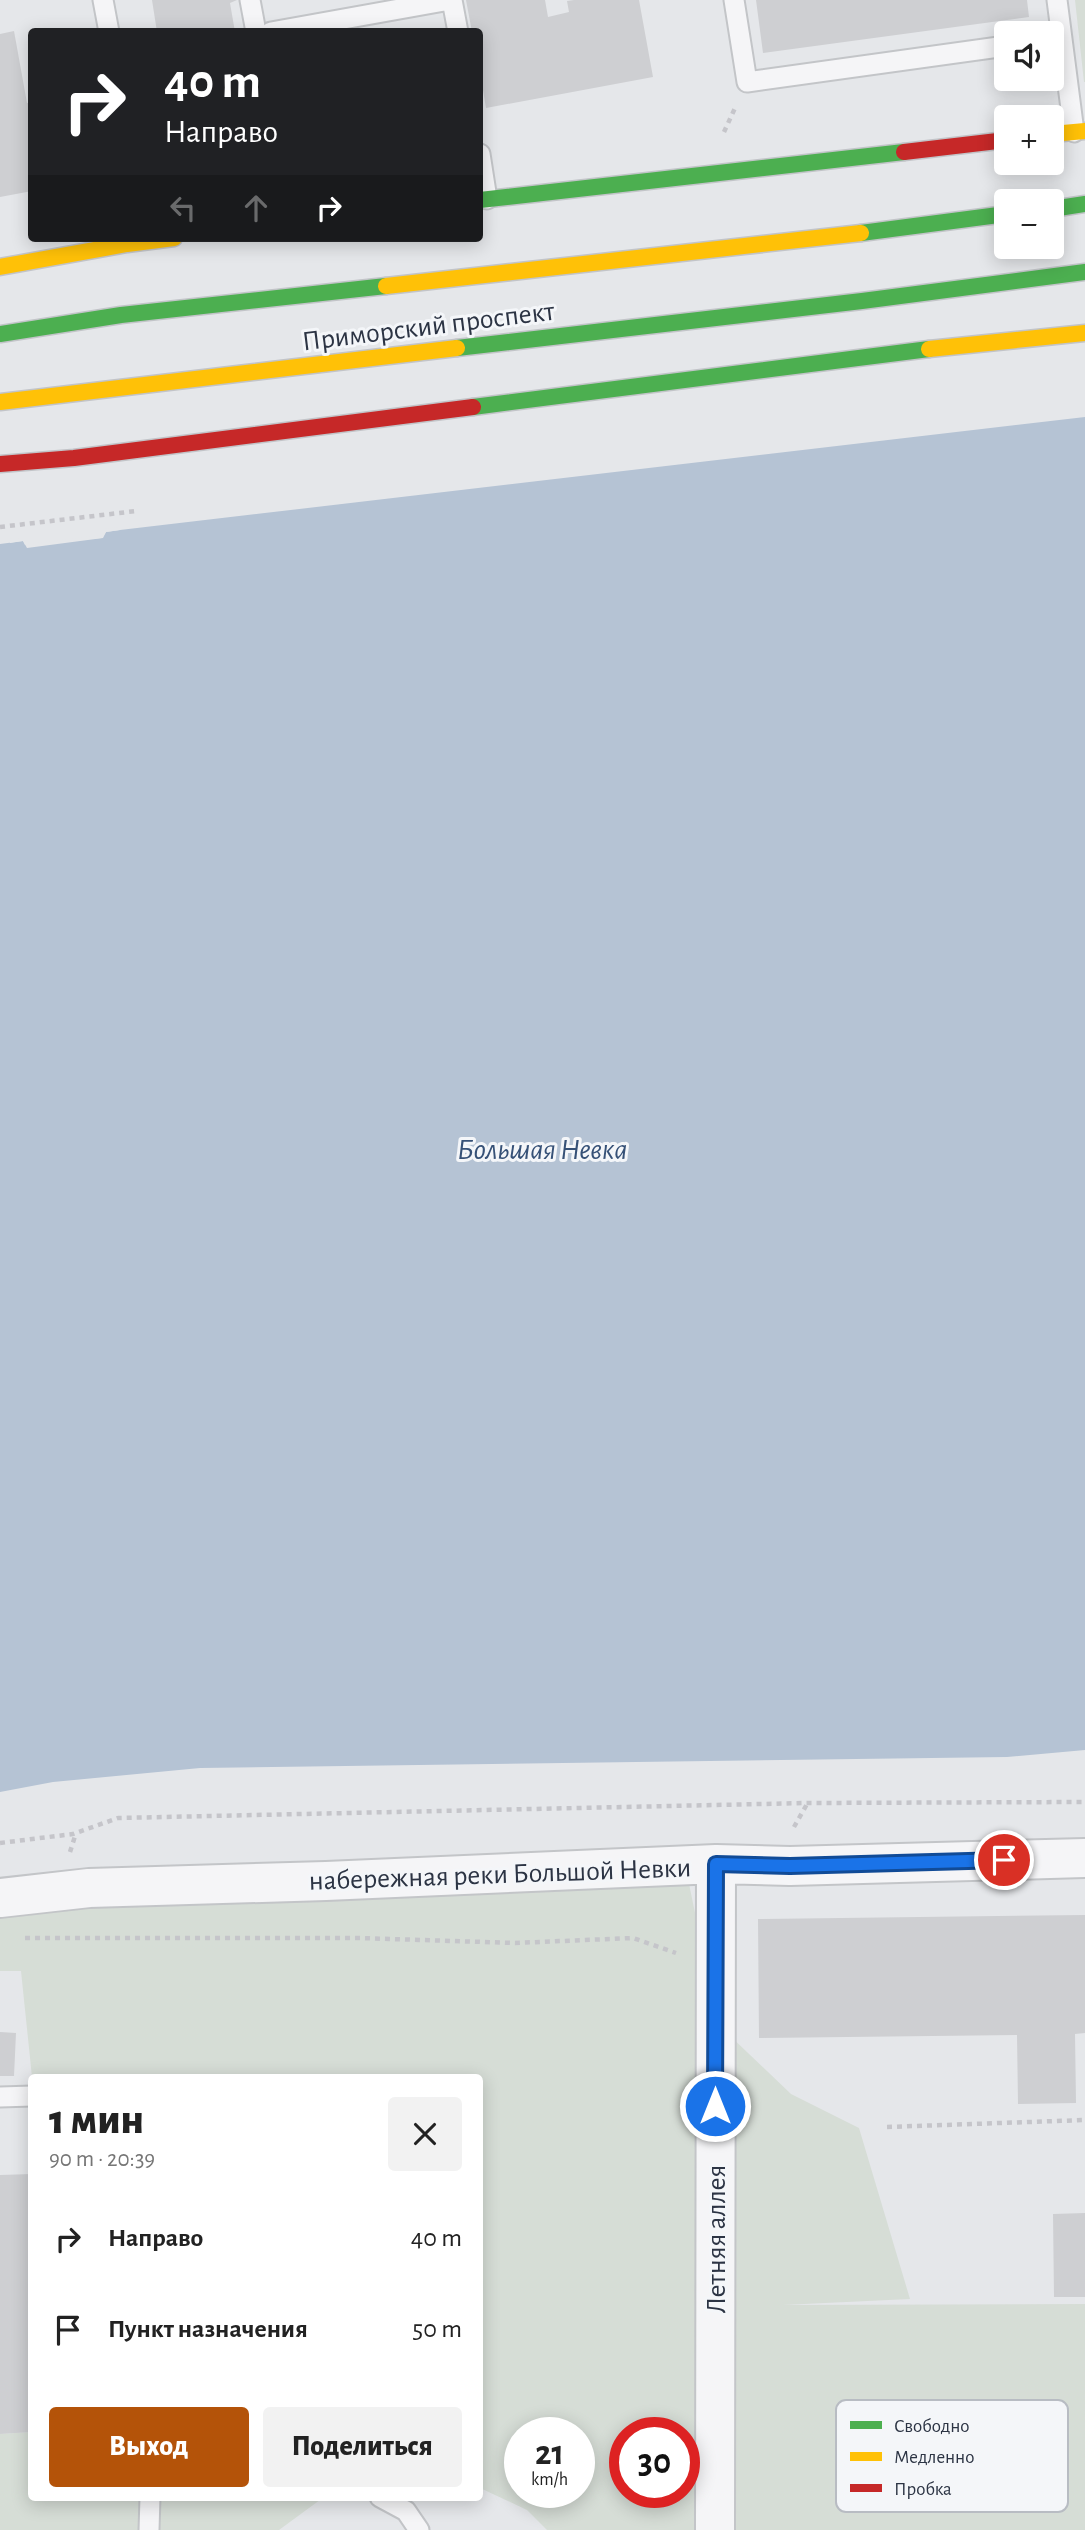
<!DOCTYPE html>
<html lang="ru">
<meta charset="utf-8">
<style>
body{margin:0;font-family:"Alegreya Sans",sans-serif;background:#f2f2f2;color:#222;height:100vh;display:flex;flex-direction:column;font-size:26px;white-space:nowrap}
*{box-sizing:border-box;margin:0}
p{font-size:23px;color:#767676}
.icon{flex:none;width:38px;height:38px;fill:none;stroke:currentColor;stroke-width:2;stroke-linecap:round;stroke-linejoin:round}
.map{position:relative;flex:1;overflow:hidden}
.drawer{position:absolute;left:28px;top:2074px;width:455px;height:427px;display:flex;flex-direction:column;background:#fff;border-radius:7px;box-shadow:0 4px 18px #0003}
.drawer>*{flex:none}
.top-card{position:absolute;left:28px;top:28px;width:455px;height:214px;border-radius:7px;box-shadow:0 4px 18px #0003;background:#202124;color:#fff;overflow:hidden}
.controls{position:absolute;left:994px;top:21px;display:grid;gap:14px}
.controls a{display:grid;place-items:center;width:70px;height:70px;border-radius:7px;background:#fff;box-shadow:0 4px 18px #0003;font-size:35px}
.speed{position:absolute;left:504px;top:2417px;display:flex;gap:14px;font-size:35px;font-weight:700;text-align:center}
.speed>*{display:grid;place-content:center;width:91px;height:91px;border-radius:50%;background:#fff;box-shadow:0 4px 18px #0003;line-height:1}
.speed small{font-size:18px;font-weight:400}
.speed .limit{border:10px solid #d22;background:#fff;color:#111}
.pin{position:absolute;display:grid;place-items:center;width:60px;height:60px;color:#fff;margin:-30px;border:4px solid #fff;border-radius:50%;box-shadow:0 2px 7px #0007}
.me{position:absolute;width:77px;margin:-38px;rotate:0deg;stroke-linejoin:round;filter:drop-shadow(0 0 5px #0008)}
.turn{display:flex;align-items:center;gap:24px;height:147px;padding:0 21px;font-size:32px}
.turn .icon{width:91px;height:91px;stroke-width:2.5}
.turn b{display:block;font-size:49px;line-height:60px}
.lanes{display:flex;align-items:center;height:66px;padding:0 21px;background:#0003;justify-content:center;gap:35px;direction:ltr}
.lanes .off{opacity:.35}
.round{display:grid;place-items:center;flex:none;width:74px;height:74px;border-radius:7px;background:#f2f2f2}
.overview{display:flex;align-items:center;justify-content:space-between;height:119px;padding:0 21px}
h1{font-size:42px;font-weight:800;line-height:52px}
.button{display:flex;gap:14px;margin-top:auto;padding:14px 21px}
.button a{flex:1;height:80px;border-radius:7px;background:#b45309;color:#fff;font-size:28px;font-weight:800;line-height:80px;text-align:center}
.button a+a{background:#f2f2f2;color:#222}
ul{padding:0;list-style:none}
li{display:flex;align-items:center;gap:21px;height:91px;padding:0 21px}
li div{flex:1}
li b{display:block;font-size:26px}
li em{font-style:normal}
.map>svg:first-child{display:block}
.green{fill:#d6ddd6;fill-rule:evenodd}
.water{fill:#b5c3d4}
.pier{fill:#e5e7ea}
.building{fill:#cecfd2}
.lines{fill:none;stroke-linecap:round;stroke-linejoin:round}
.lane-casing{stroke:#c3c5c8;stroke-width:23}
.street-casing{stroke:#c3c5c8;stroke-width:42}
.fast-casing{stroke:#c2c4c8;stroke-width:19}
.slow-casing{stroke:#c2c4c8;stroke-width:19}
.jam-casing{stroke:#c2c4c8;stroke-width:19}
.path{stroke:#c5c5ca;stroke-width:4.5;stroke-dasharray:5 5;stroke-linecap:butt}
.lane{stroke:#f5f5f7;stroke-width:19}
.street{stroke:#f5f5f7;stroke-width:38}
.fast{stroke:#4caf50;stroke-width:16}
.slow{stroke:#ffc107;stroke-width:16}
.jam{stroke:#c62828;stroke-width:16}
.route-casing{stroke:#114b97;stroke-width:18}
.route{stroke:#1a73e8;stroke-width:12}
.labels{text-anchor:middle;stroke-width:6;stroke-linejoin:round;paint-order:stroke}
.street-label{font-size:28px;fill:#2c3444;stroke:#f4f6f9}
.water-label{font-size:30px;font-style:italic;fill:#365177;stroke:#f4f6f9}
.key{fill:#f4f6f9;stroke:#b8bcc3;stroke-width:2}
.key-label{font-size:19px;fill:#2c3444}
</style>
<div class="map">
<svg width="1085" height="2530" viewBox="0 0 1085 2530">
<rect width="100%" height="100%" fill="#e5e7ea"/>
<path class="green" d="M1075,0H1085V82H1084Z
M688,1879L701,1942L726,2032L791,2094L859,2128L910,2299L783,2305L1085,2304V2530H547L527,2510L480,2488V2077H32L21,1971H0V1910ZM520,2432H579V2492H520ZM625,2432H684V2492H625Z
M31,2432L32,2497H324L279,2530H0V2434Z"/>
<path class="water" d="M1085,417V1750L1007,1757L200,1768L53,1782L0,1792V544L23,541L25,545L102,538L106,532L120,530Z"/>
<path class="pier" d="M119,527L120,530L106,532L103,538L27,548L23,541L10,543L9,539L23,538L29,544L101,535L104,529Z"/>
<path class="building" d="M152,0H237L230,3L235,32H157Z
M466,0H545L548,17L569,12L567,1L574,0H639L653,77L486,108L480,72V32H472Z
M756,0H1027L1029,17L763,53Z
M14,31L27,103L32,102V191L0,197V34Z
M1085,1915V2033L1075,2034L1076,2103L1018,2104L1017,2035L759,2038L758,1919Z
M0,2032L16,2033L14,2076H0Z
M32,2174V2432L0,2434V2175Z
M1085,2213V2297H1054L1053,2214Z"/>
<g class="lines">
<g class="lane-casing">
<path id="lane" d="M103,0L109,32
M250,0L256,32
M452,0L458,32
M734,0L747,82L1006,46
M1057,0L1074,132
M271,32L450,0
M480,154L487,199
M0,2097L32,2096
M380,2497L406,2511L419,2530
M149,2530L150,2497"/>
</g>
<g class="street-casing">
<path id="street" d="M0,1898L89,1888L326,1881L716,1864L790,1866L1085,1858
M715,2530L716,1864"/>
</g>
<g class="fast-casing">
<path id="fast" d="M480,200L904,152
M1052,209L1085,204
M861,233L1006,214
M0,334L121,315L386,286
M457,348L862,301L1085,272
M473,407L929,349"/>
</g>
<g class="slow-casing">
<path id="slow" d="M1052,134L1085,131
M0,267L127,244L174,238
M386,286L861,233
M929,349L1085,333
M0,402L457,348"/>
</g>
<g class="jam-casing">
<path id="jam" d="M904,152L1006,140
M0,464L74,458L473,407"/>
</g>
<path class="path" d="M724,132L735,108
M0,527L136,511
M794,1827L807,1804
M0,1843L73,1834L118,1818L807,1803L1085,1802
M70,1852L76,1833
M25,1938H360L515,1943L633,1938L676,1953
M887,2127L1085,2120"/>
<use href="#lane" class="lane"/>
<use href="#street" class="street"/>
<use href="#fast" class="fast"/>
<use href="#slow" class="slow"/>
<use href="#jam" class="jam"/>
</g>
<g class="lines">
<g class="route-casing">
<path id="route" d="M715,2106L716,1864L790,1866L1004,1860"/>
</g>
<use href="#route" class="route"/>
</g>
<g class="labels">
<g class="street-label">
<text transform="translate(428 325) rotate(-7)" y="10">Приморский проспект</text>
<text transform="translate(500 1873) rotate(-2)" y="10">набережная реки Большой Невки</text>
<text transform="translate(715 2239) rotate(-90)" y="10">Летняя аллея</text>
</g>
<g class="water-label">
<text x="542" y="1159">Большая Невка</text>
</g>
</g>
<rect x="836" y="2400" width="232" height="112" rx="10" class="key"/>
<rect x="850" y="2421" width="32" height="8" fill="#4caf50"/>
<rect x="850" y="2452" width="32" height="9" fill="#ffc107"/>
<rect x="850" y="2484" width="32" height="8" fill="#c62828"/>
<g class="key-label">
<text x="894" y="2432">Свободно</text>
<text x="894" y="2463">Медленно</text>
<text x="894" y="2495">Пробка</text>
</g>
</svg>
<div class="controls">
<a><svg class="icon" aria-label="sound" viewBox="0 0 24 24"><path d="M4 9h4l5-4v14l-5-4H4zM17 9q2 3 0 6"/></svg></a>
<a>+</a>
<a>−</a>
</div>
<div class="speed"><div>21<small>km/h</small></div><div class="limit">30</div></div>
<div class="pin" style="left:1004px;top:1860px;background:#d93025"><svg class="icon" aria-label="arrive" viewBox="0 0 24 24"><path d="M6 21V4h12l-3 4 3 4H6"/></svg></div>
<svg class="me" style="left:715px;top:2106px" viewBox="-20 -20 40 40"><circle r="17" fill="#1a73e8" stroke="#fff" stroke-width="3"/><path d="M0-11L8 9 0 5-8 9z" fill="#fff"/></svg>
<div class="top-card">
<div class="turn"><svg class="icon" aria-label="right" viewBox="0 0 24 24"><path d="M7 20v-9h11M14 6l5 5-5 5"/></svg><div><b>40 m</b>Направо</div></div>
<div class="lanes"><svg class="icon off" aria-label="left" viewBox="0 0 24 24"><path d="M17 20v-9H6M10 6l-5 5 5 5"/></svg><svg class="icon off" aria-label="ahead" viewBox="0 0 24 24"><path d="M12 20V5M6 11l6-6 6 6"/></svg><svg class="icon" aria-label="right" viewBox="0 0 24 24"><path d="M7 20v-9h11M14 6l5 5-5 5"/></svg></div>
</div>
<section class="drawer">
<div class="overview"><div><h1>1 мин</h1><p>90 m · 20:39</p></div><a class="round"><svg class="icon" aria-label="close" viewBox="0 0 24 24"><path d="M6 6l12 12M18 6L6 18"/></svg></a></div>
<ul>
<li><svg class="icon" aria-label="right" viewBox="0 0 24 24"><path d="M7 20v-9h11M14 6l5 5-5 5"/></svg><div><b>Направо</b></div><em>40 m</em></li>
<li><svg class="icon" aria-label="arrive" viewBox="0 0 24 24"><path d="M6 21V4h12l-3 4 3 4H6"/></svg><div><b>Пункт назначения</b></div><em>50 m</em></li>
</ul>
<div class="button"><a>Выход</a><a>Поделиться</a></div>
</section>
</div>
